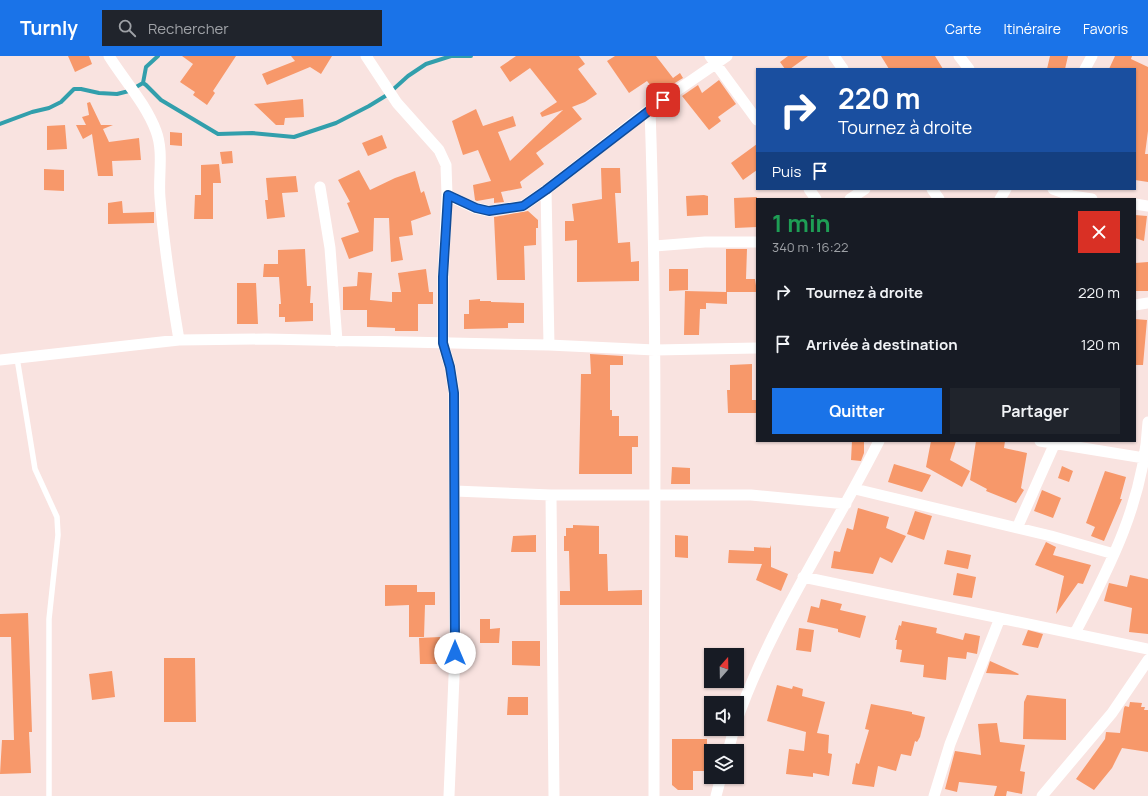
<!DOCTYPE html>
<html lang="fr">
<meta charset="utf-8">
<style>
body{margin:0;font-family:Manrope,sans-serif;background:#20242c;color:#f1f3f6;height:100vh;display:flex;flex-direction:column;font-size:15px;white-space:nowrap}
*{box-sizing:border-box;margin:0}
p{font-size:13px;color:#9ea1a6}
.icon{flex:none;width:22px;height:22px;fill:none;stroke:currentColor;stroke-width:2;stroke-linecap:round;stroke-linejoin:round}
.map{position:relative;flex:1;overflow:hidden}
.side{position:absolute;left:756px;top:142px;width:380px;height:244px;display:flex;flex-direction:column;background:#171b24;border-radius:0px;box-shadow:0 1px 3px #0004}
.side>*{flex:none}
.hud{position:absolute;left:756px;top:12px;width:380px;height:122px;border-radius:0px;box-shadow:0 1px 3px #0004;background:#1a4fa0;color:#fff;overflow:hidden}
.needle{width:26px;rotate:20deg}
.fabs{position:absolute;left:704px;top:592px;display:grid;gap:8px}
.fabs a{display:grid;place-items:center;width:40px;height:40px;border-radius:0px;background:#171b24;box-shadow:0 1px 3px #0004;font-size:20px}
.pin{position:absolute;display:grid;place-items:center;width:34px;height:34px;color:#fff;margin:-17px;border-radius:8px;box-shadow:0 2px 6px #0006}
.me{position:absolute;width:44px;margin:-22px;rotate:0deg;stroke-linejoin:round;filter:drop-shadow(0 0 3px #0008)}
.turn{display:flex;align-items:center;gap:14px;height:84px;padding:0 16px;font-size:18px}
.turn .icon{width:52px;height:52px;stroke-width:2.5}
.turn b{display:block;font-size:28px;line-height:34px}
.then{display:flex;align-items:center;height:38px;padding:0 16px;background:#0003;gap:8px;font-size:15px}
.round{display:grid;place-items:center;flex:none;width:42px;height:42px;border-radius:0px;background:#20242c}
.headline{display:flex;align-items:center;justify-content:space-between;height:68px;padding:0 16px}
h1{font-size:24px;font-weight:700;line-height:30px;color:#1e9e55}
.cta{display:flex;gap:8px;margin-top:auto;padding:8px 16px}
.cta a{flex:1;height:46px;border-radius:0px;background:#1a73e8;color:#fff;font-size:16px;font-weight:700;line-height:46px;text-align:center}
.cta a+a{background:#20242c;color:#f1f3f6}
ul{padding:0;list-style:none}
li{display:flex;align-items:center;gap:12px;height:52px;padding:0 16px}
li div{flex:1}
li b{display:block;font-size:15px}
li em{font-style:normal}
header{display:flex;align-items:center;gap:24px;box-sizing:border-box;height:56px;padding:0 20px;background:#1a73e8;color:#fff}
header strong{font-size:19px}
nav{display:flex;gap:22px;margin-inline-start:auto;font-size:14px}
.search{width:280px;height:36px;background:#20242c;display:flex;align-items:center;gap:10px;box-sizing:border-box;padding:0 14px;border-radius:0px;color:#9ea1a6;font-size:15px}
.map>svg:first-child{display:block}
.lines{fill:none;stroke-linecap:round;stroke-linejoin:round}
.stream{stroke:#329fac;stroke-width:4}
.building{fill:#f7986a}
.lane{stroke:#fff;stroke-width:5.5}
.street{stroke:#fff;stroke-width:11}
.route-casing{stroke:#114b97;stroke-width:10}
.route{stroke:#1a73e8;stroke-width:7}
</style>
<header>
<strong>Turnly</strong>
<div class="search"><svg class="icon" aria-label="search" viewBox="0 0 24 24"><circle cx="10" cy="10" r="6"/><path d="M15 15l6 6"/></svg>Rechercher</div>
<nav><a>Carte</a><a>Itinéraire</a><a>Favoris</a></nav>
</header>
<div class="map">
<svg width="1148" height="740" viewBox="0 0 1148 740">
<rect width="100%" height="100%" fill="#f9e3e0"/>
<g class="lines">
<path class="stream" d="M143,27L146,29L161,44L218,78L252,77L294,81L336,67L369,50L387,39L408,20L426,8L451,0H471
M143,27L146,11L158,0
M0,68L32,56L49,52L61,46L74,33H81L99,37L117,38L129,35L143,27"/>
</g>
<path class="building" d="M68,0H89L92,8L75,16Z
M182,0H236L213,35L215,37L207,49L193,39L195,36L180,26L193,8Z
M291,0H332L321,18L310,11L267,29L262,18L295,5Z
M516,0H579L585,8L578,13L597,38L585,46L572,51L582,63L536,97L544,108L520,126L522,132L501,136L504,146L494,147V142L477,145L475,144L473,129L491,125L478,94L463,99L452,65L476,53L483,70L513,60L516,70L498,76L510,105L563,54L542,61L540,57L557,46L530,12L510,26L500,11Z
M615,0H656L673,22L680,17L683,22L657,38L647,25L629,37L607,5Z
M788,0H808L790,13H785L780,6Z
M881,0H935L943,13H889Z
M1050,0H1068L1065,13H1047Z
M1115,0H1132L1131,3L1148,11V75L1145,98H1148V126L1135,124V13H1109Z
M719,24L736,48L718,61L721,65L709,74L682,40L698,29L702,37Z
M303,43L304,61L285,62L284,69H276L254,48Z
M90,46L101,69H113L103,73L109,86L139,82L141,104L112,105L113,120H98L92,78L83,83L76,69H86L82,61L89,59L87,47Z
M65,69L67,93L47,94V70Z
M170,76L182,77V90L170,89Z
M382,79L387,92L368,100L362,87Z
M757,88V114L743,124L731,107Z
M232,95L233,107L222,108L220,96Z
M219,108L221,127H213V163H194L195,139H201V109Z
M601,112H620L621,137H615L618,187L630,186L631,206L639,205V225L577,226V184L565,185V165H574L572,148L602,143Z
M44,113L64,114V135L44,134Z
M359,114L370,134L395,122L415,115L421,137L424,135L431,158L411,165L413,179L399,181L403,204L391,206L389,162H374L373,195L349,203L341,182L359,176L347,147L350,146L338,124Z
M296,120L298,136L282,137L285,161L267,163L265,144H268L266,122Z
M704,139L708,140V159L687,160L686,140Z
M757,141V171L735,172L734,142Z
M122,145L123,157L154,156V167L108,168V147Z
M528,155L538,164V172H536V189L524,190L525,224H497L494,161Z
M1135,159L1147,160L1144,185L1135,182Z
M305,193L307,230H311L310,247H313V265L285,266V261H279V248H281L279,221H263L264,208H278V194Z
M726,193H747L746,223H755L757,236H727V248L706,247V253H700L699,279H684L685,235L726,236Z
M1148,206V235H1135V207Z
M426,213L429,236H433V248H418V275H395V272L367,271V254H343V231L357,230L358,216L372,217L370,244L392,246V236H401L398,217Z
M669,213H688V234L669,235Z
M237,227H256L258,268H237Z
M480,243V245H491V246L524,247V267H508V272L464,273V258H469V244Z
M1135,263L1147,264L1143,309H1135Z
M590,298L623,300V309H610V354H612V360H619V380H638V391H632V418H579L581,318H591Z
M752,308V344H757V357H728L727,334H730V309Z
M852,385H864V397L861,405L851,404Z
M931,385H956L950,404L970,415L962,431L926,411Z
M976,385H1005L1004,392L1027,397L1021,432L1024,434L1016,447L986,435L987,433L970,424Z
M894,408L931,419L922,436L888,426Z
M1062,410L1073,415L1069,426L1058,422Z
M672,411L690,412V428H671Z
M1105,415L1126,421L1120,443H1122L1104,485L1091,480L1095,471L1086,467Z
M1042,434L1061,442L1053,462L1034,455Z
M858,452L889,461L886,472L906,480L892,507L880,501L873,518L831,512L834,495L840,496L847,472L853,474Z
M915,455L932,460L924,484L907,478Z
M573,469L599,470V498H607L608,535L642,534V549H560V535H570L569,495H564V480H566V472H573Z
M536,479V496H511L513,480Z
M675,479L688,480V502L675,501Z
M1046,486L1056,491L1053,499L1091,509L1083,528L1078,527L1056,558L1064,520L1035,509Z
M771,489V511L788,518L781,535L756,524L762,508L728,507L729,494L754,495V491L770,492Z
M947,494L971,499L968,513L944,508Z
M957,517L976,521L972,542L953,539Z
M1130,519L1148,523V578L1129,576L1132,552L1104,545L1109,527L1127,531Z
M385,529H417V536H435V549H425L424,581H409V549L385,550Z
M821,543L842,548L840,554L866,560L860,582L838,576V573L807,566L811,550L819,552Z
M28,557L32,676H29L31,717L0,718L2,684H14L11,581H0V558Z
M480,563H490V573L500,572L499,587H480Z
M902,565L937,572L936,577L963,584L965,577L980,580L977,598L967,596L966,603L948,601L946,624L923,621L924,609L900,606L902,594L896,593L897,584H895L899,569L901,570Z
M799,572L814,574L811,596L796,594Z
M1028,574L1043,578L1038,592L1022,589Z
M440,581L439,608H420L419,582Z
M512,585H540V610L512,609Z
M164,602H195L196,666H164Z
M990,605L1019,618L1018,619L986,617Z
M112,615L115,641L92,644L89,618Z
M777,629L792,633L793,630L803,633L802,640L825,646L817,677L829,679L828,697L832,698L829,720L813,717V721L786,718L789,693L804,695L806,676L767,665Z
M1027,639L1066,643V684L1023,683L1024,646Z
M508,641H528V659H507Z
M1130,646L1142,647L1141,651H1145L1144,654H1148V696L1122,692L1112,712L1094,734L1076,723L1105,683L1106,676L1120,677L1124,652L1125,650L1129,651Z
M871,648L912,656V658L925,661L920,681L917,686L915,685L911,700L901,698L896,715L878,710L874,731L852,728L856,707L859,708L869,674L865,673Z
M997,667L1000,686L1025,689L1020,715L1025,716L1022,738L1007,735L1006,740H994L997,730L959,726L957,736L945,733L955,695L981,699L978,668Z
M672,683H707V715H693V734H678L672,729Z"/>
<g class="lines">
<path class="lane" d="M17,302L35,413L57,461L58,479L49,563V740"/>
<path class="street" d="M109,0C124,24 146,48 156,75C164,96 158,120 160,142C164,190 171,236 179,284
M366,0L397,47L439,94L446,109L447,139L443,221V287L450,311L454,337L455,597L449,740
M710,0L757,64
M834,0L843,13
M959,0L969,13
M1085,13L1092,0
M650,53C658,282 654,511 654,740
M320,131L330,192L337,285
M809,133L816,143
M932,133L939,143
M1053,133L1072,140
M546,134L549,289
M447,139L475,152L489,155L523,150L546,134L650,53L727,0
M850,143L865,133
M1000,143L1006,133
M1071,143L1072,140L1092,143
M1135,148L1148,150
M655,190L705,186H757
M1135,249L1148,247
M0,304L179,284L266,283L549,289L655,294L757,292
M1040,385L1144,402
M855,433L1051,480L1114,498
M455,435L551,439H751L846,448
M551,439L554,740
M1017,472L1054,389
M803,521C918,544 1033,568 1148,593
M1075,577C1111,509 1144,444 1148,366
M737,664C772,565 832,478 879,385
M728,695L734,673
M716,740L721,721
M934,740L950,688L1000,562
M1042,740L1112,657L1148,604"/>
</g>
<g class="lines">
<g class="route-casing">
<path id="route" d="M455,597L454,337L450,311L443,287V221L448,139L476,152L489,155L523,150L546,134L663,44"/>
</g>
<use href="#route" class="route"/>
</g>
</svg>
<div class="fabs">
<a><svg class="needle" viewBox="-14 -14 28 28"><path d="M0-13l5 13h-10z" fill="#e53935"/><path d="M0 13l5-13h-10z" fill="#9ea1a6"/></svg></a>
<a><svg class="icon" aria-label="sound" viewBox="0 0 24 24"><path d="M4 9h4l5-4v14l-5-4H4zM17 9q2 3 0 6"/></svg></a>
<a><svg class="icon" aria-label="layers" viewBox="0 0 24 24"><path d="M12 4l9 5-9 5-9-5zM3 14l9 5 9-5"/></svg></a>
</div>
<div class="pin" style="left:663px;top:44px;background:#d93025"><svg class="icon" aria-label="arrive" viewBox="0 0 24 24"><path d="M6 21V4h12l-3 4 3 4H6"/></svg></div>
<svg class="me" style="left:455px;top:597px" viewBox="-20 -20 40 40"><circle r="19" fill="#fff"/><path d="M0-13L10 11 0 6-10 11z" fill="#1a73e8"/></svg>
<div class="hud">
<div class="turn"><svg class="icon" aria-label="right" viewBox="0 0 24 24"><path d="M7 20v-9h11M14 6l5 5-5 5"/></svg><div><b>220 m</b>Tournez à droite</div></div>
<div class="then">Puis<svg class="icon" aria-label="arrive" viewBox="0 0 24 24"><path d="M6 21V4h12l-3 4 3 4H6"/></svg></div>
</div>
<section class="side">
<div class="headline"><div><h1>1 min</h1><p>340 m · 16:22</p></div><a class="round" style="background:#d93025;color:#fff"><svg class="icon" aria-label="close" viewBox="0 0 24 24"><path d="M6 6l12 12M18 6L6 18"/></svg></a></div>
<ul>
<li><svg class="icon" aria-label="right" viewBox="0 0 24 24"><path d="M7 20v-9h11M14 6l5 5-5 5"/></svg><div><b>Tournez à droite</b></div><em>220 m</em></li>
<li><svg class="icon" aria-label="arrive" viewBox="0 0 24 24"><path d="M6 21V4h12l-3 4 3 4H6"/></svg><div><b>Arrivée à destination</b></div><em>120 m</em></li>
</ul>
<div class="cta"><a>Quitter</a><a>Partager</a></div>
</section>
</div>
